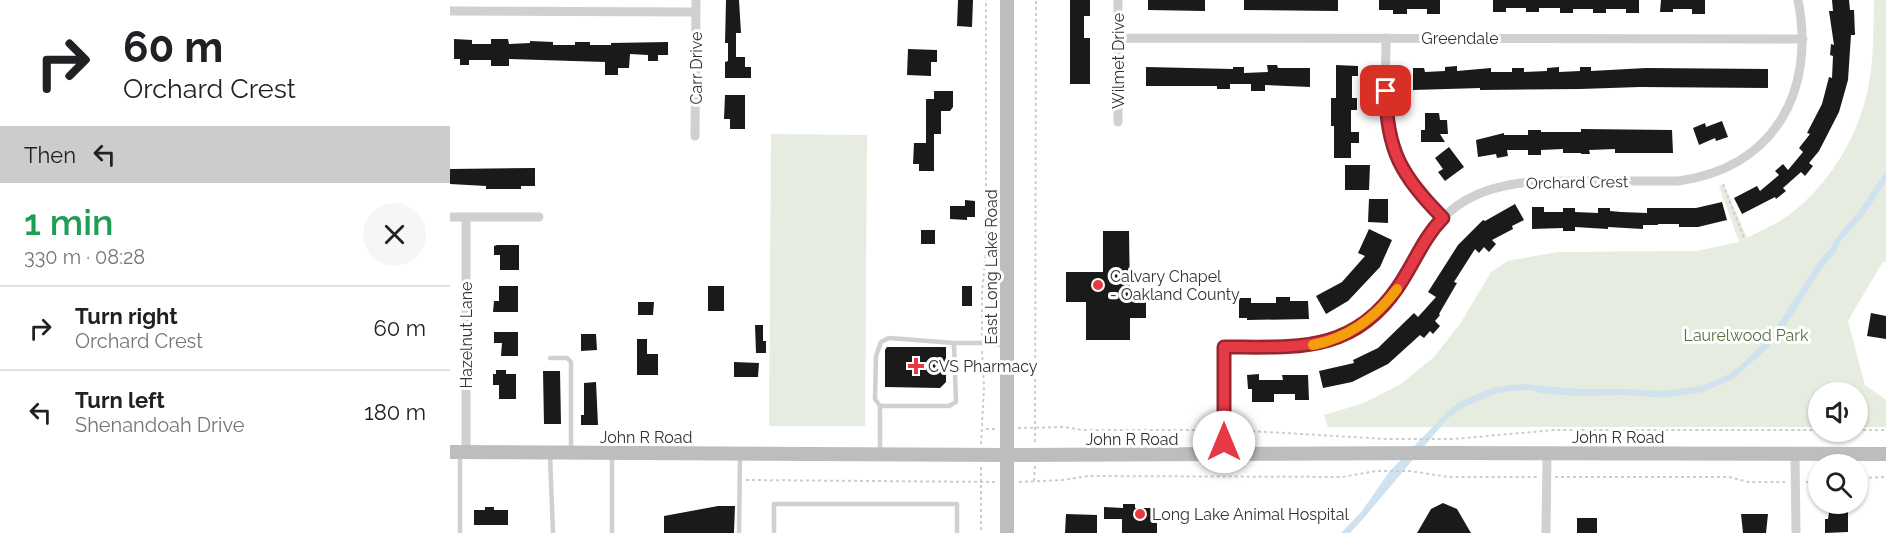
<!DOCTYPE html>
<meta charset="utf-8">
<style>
body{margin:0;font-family:Raleway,sans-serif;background:#f6f6f6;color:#202124;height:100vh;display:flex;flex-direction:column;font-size:22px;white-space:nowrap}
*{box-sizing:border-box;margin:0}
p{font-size:20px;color:#757577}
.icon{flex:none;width:33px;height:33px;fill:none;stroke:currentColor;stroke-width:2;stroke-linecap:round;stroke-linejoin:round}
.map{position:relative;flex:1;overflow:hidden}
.sheet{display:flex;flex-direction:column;background:#fff;width:450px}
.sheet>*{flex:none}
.guide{background:#fff;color:#202124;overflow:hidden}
.fabs{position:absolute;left:1358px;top:382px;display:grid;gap:12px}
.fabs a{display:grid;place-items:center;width:60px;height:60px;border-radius:50%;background:#fff;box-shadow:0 2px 4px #0004;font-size:30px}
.pin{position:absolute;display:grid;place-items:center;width:51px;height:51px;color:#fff;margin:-26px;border-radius:12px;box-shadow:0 3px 9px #0006}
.me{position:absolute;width:66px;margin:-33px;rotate:0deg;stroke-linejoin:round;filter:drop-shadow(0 0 4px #0008)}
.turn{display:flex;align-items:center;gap:21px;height:126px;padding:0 24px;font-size:27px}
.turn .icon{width:78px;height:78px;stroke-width:2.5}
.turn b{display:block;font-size:42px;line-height:51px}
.then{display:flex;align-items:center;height:57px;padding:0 24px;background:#0003;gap:12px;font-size:22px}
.round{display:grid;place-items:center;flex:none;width:63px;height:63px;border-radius:32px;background:#f6f6f6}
.headline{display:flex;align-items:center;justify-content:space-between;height:102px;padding:0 24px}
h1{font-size:36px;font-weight:600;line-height:45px;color:#1e9e55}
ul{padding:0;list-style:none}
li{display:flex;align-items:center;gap:18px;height:84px;padding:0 24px;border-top:2px solid #e0e0e0}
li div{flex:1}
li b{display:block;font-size:22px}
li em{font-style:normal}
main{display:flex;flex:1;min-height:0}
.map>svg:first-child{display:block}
.green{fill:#e6ecdf}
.water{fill:#cfe2ee}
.building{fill:#1a1a1a}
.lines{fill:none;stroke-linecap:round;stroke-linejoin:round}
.path{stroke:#cdcdcd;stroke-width:2;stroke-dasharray:3 3;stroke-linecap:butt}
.lane{stroke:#d0d0d0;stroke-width:4.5}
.street{stroke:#d0d0d0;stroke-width:9}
.secondary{stroke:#bdbdbd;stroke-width:14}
.route-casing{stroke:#96252e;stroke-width:15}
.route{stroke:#e63946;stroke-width:10}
.slow{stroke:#f59e0b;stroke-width:10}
.poi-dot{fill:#e63946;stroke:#fff;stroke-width:2}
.labels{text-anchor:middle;stroke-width:6;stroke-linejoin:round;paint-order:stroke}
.street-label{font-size:16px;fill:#333;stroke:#fff}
.poi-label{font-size:16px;fill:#333;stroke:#fff;text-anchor:start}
.park-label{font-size:16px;fill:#56703f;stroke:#fff}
</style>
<main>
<section class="sheet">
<div class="guide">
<div class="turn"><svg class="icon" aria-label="right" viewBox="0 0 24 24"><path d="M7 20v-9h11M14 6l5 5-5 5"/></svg><div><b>60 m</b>Orchard Crest</div></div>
<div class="then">Then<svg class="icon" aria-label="left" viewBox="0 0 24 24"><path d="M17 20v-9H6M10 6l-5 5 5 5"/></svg></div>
</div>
<div class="headline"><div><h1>1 min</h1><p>330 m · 08:28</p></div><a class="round"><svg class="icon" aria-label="close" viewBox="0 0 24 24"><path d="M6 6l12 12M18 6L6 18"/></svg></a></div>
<ul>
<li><svg class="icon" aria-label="right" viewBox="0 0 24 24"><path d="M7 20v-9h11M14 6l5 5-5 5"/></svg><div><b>Turn right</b><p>Orchard Crest</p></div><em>60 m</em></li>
<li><svg class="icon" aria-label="left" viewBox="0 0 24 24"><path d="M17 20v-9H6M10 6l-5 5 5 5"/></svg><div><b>Turn left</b><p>Shenandoah Drive</p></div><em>180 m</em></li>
</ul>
</section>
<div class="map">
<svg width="1436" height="533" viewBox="0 0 1436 533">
<rect width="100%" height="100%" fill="#fff"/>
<path class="green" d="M1424,0H1436V261L1432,263L1398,321L1415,385L1436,400V427H1407V393H1368V427H878L874,415L914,403L951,384L984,357L1010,324L1041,272L1058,261L1108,252L1247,251L1289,242L1269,186L1274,184L1297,238C1309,232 1322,226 1333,219C1379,188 1412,132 1420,78C1424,53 1423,26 1424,0Z
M321,134L417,135L415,426H319Z"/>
<path class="water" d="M1436,171V182L1414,215L1391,241L1386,251L1373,267L1332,331L1318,348L1283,379L1253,392L1215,398L1175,395L1127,396L1091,393L1081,390L1060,391L1047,393L1014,407L998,418L913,519L900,533H891L912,511L939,472L997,412L1011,401L1035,391L1046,387L1071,384L1128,389H1175L1214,391L1252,386L1279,374L1293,363L1321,335L1368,263L1381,247L1386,238L1409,211Z"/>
<path class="building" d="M276,0H289L291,33H286V57H295V67H301V78H275V62L278,61V43H275Z
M508,0H523L522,27L507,26Z
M620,0H640V16H634V38H640V84H620Z
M698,0H755V11L698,10Z
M794,0H888V11L794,10Z
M929,0H990V14H977V9H957V14H943V10H929Z
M1043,0H1189V13H1176V9H1156V13H1143V9H1123V13H1110V8H1089V12H1076V8H1056V12H1043Z
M1211,0H1255V14H1242V9H1223V12H1210Z
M1382,0H1399L1400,10H1404L1405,35H1401L1398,80L1389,112L1369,151L1359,163L1363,166L1355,176L1351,172L1333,188L1336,191L1326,199L1325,197L1292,214L1284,198L1307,186L1310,191L1329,175L1325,171L1333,164L1338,170L1353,152L1349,148L1360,134L1357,133L1372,104L1379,77L1382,78L1383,56L1380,55L1381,44L1384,45L1379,11H1383Z
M4,39L22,40V44H41V39H58L59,44L80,43V41L103,42V45H125V42H140V45H161V43L218,42V55H208V61H198V55L180,54L179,68H168V75H155V62L59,59V66H41V60H19V65H10V59H4Z
M458,49L487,50V62H481V76L457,75Z
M817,65H827L828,68H860V87L815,85V91H801V84H780V89H767V86H696V67L783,69V67H794V73L818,72Z
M886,65L908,66V76H902V98H907V110H901V132H909V143H901V158H884V126H881V98H886Z
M1007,66V71L1041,68V72H1062V68H1074V72L1097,71V68L1109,67V72L1130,71V67H1141V71L1196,68L1318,69V88L1190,87L1130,89L1030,90V88L963,90V68H974L975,72L995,71V67Z
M484,91H503V107L500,111H491V134H484V171H469V164H463L464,143H476V99H484Z
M275,95H295V129H280V119H274Z
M975,113H989L990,120H997L998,134H990L995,142H971V130H975Z
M1272,121L1278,137L1266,141L1265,138L1249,145L1243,128L1255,123L1256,127Z
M1131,129L1222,130L1223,153H1165V149L1139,150L1140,154H1131V153H1113V149L1091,150V155H1078V150H1057L1058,156L1047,158L1046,154L1028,157L1026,140L1054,133V135H1078V130H1091V132H1131Z
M999,147L1014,167L995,181L988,172L993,169L985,158Z
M895,165H920L919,190H895Z
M85,168V186H71V189H36V186L0,184V169Z
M919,199H938V223L918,222Z
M515,200L525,201V217H517V220L500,219V206H515Z
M1272,202L1277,220L1248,227H1229V224H1208V225H1193V229L1158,227V229L1125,227V231H1113V228L1082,229V207H1094V212H1113V208H1125V212L1148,213V208H1160V211L1171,212L1197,213V208H1246Z
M1065,204L1074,220L1062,226L1063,229L1042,240L1046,244L1039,252L1034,247L1029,253L1025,249L1004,282L1007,283L989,314L990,315L985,321L990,326L983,334L980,331L974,338L970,335L938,364L902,382L873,388L869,371L904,363L903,360L928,348L964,313L968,317L986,297L978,292L1008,245L1033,220L1035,221Z
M919,229L942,240L930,267L898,301L876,314L866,296L892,282L915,256L908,253Z
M471,230H485V244H471Z
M653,231H679L680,297H696V318H680V340H636V302H616V272H653Z
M47,245H69V270H50V255H44V246Z
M49,286H68V312H43L44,301H49Z
M258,286H274V311H258Z
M512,286H522V306H512Z
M826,297H840V301H858L859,319L797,320V318H789V298H801V303H826Z
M188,302H204L203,315H188Z
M1421,313L1436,316V339L1417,336Z
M305,325H313V341H316V353H306Z
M44,332H68V356H51L52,343H44Z
M131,334H146L147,350L131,351Z
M187,339H197V354H208V375H187Z
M437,347H496V382L490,388L435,387V350Z
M284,362L309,363L308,377H284Z
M46,370H56V374H66V399H49V385H43V374H46Z
M93,371H110L111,424H94Z
M809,374V380H833L832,375H858L859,400H845V394H824V402H802V389H798L797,375Z
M146,382L148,425H131V415H134V383Z
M993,503L1007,509L1021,533H967L981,509Z
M673,504H685V508H707V533H672V519H654V507L673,508Z
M268,506H285L284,533H214V516Z
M35,507H44V510H58V525H24V510H35Z
M1380,507H1398V532L1375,533V519H1378Z
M616,514L647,515V533H615Z
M1291,514H1318L1316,533H1293Z
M1127,518H1147V533H1127Z"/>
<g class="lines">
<path class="path" d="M1273,184L1294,238
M532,336V292L536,251V0
M568,428L614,427L632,430H766
M536,429H545
M784,430L936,439H1003L1105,430H1368
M1407,430H1436
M585,442L586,0
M531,444L534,387L532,351
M531,467V533
M1105,477H1279L1298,482H1335
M1407,478L1436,477
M296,480L545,482
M584,481L585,466
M569,482L613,480L638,476L892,477L927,471H960L998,477H1087
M1356,482H1368"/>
<path class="lane" d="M100,358H117L121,362V450
M430,406L425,399L426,356L431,342L439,338L504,343H532L554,345
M430,453V406H499L506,402L504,343
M10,455V533
M100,455L103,533
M162,533V455
M289,533L290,455
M324,533V504H507V533"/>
<path class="street" d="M0,11L246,12
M668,38L1353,39
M936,38C936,84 930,134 956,175C966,192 980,204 993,218
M668,122V0
M245,136L246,0
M0,217H89
M16,453V217
M1345,453L1346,533
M774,455V347C800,347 826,349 852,346C898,342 937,311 959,270C973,243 988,216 1016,200C1053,179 1094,181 1136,181C1166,181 1197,181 1228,181C1324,168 1366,92 1348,0
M1096,533L1097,453"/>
<path class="secondary" d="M0,452L558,455L993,453L1436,454
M557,533V0"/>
</g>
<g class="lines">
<g class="route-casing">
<path id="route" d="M774,442V347C845,347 903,354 948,287C964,264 973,238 993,218C952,177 936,150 936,91"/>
</g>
<use href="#route" class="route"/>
<path class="slow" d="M863,345C898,338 926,317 947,289"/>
</g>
<g class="poi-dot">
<circle cx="648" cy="285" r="6"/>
<path d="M463 357h6v6h6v6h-6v6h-6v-6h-6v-6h6z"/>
<circle cx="690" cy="514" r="6"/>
</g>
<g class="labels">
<g class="street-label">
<text x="1010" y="44">Greendale</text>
<text transform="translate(668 61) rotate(-90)" y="6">Wilmet Drive</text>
<text transform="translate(246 68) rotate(-90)" y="6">Carr Drive</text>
<text transform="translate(1127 182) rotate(-1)" y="6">Orchard Crest</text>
<text transform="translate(541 267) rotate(-90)" y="6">East Long Lake Road</text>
<text transform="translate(16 335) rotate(-90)" y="6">Hazelnut Lane</text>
<text x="196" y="443">John R Road</text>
<text x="1168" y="443">John R Road</text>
<text x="682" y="445">John R Road</text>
</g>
<g class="poi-label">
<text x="660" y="282">Calvary Chapel<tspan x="660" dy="18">- Oakland County</tspan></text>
<text x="478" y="372">CVS Pharmacy</text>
<text x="702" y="520">Long Lake Animal Hospital</text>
</g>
<g class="park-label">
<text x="1296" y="341">Laurelwood Park</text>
</g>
</g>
</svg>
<div class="fabs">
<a><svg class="icon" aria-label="sound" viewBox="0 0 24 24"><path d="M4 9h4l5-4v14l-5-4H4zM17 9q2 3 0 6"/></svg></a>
<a><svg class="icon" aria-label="search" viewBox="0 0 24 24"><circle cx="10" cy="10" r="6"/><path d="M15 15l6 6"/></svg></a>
</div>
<div class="pin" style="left:936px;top:91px;background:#d93025"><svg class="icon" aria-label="arrive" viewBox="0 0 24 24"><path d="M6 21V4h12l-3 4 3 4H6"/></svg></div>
<svg class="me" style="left:774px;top:442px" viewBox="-20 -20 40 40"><circle r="19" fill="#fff"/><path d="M0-13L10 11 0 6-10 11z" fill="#e63946"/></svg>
</div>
</main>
